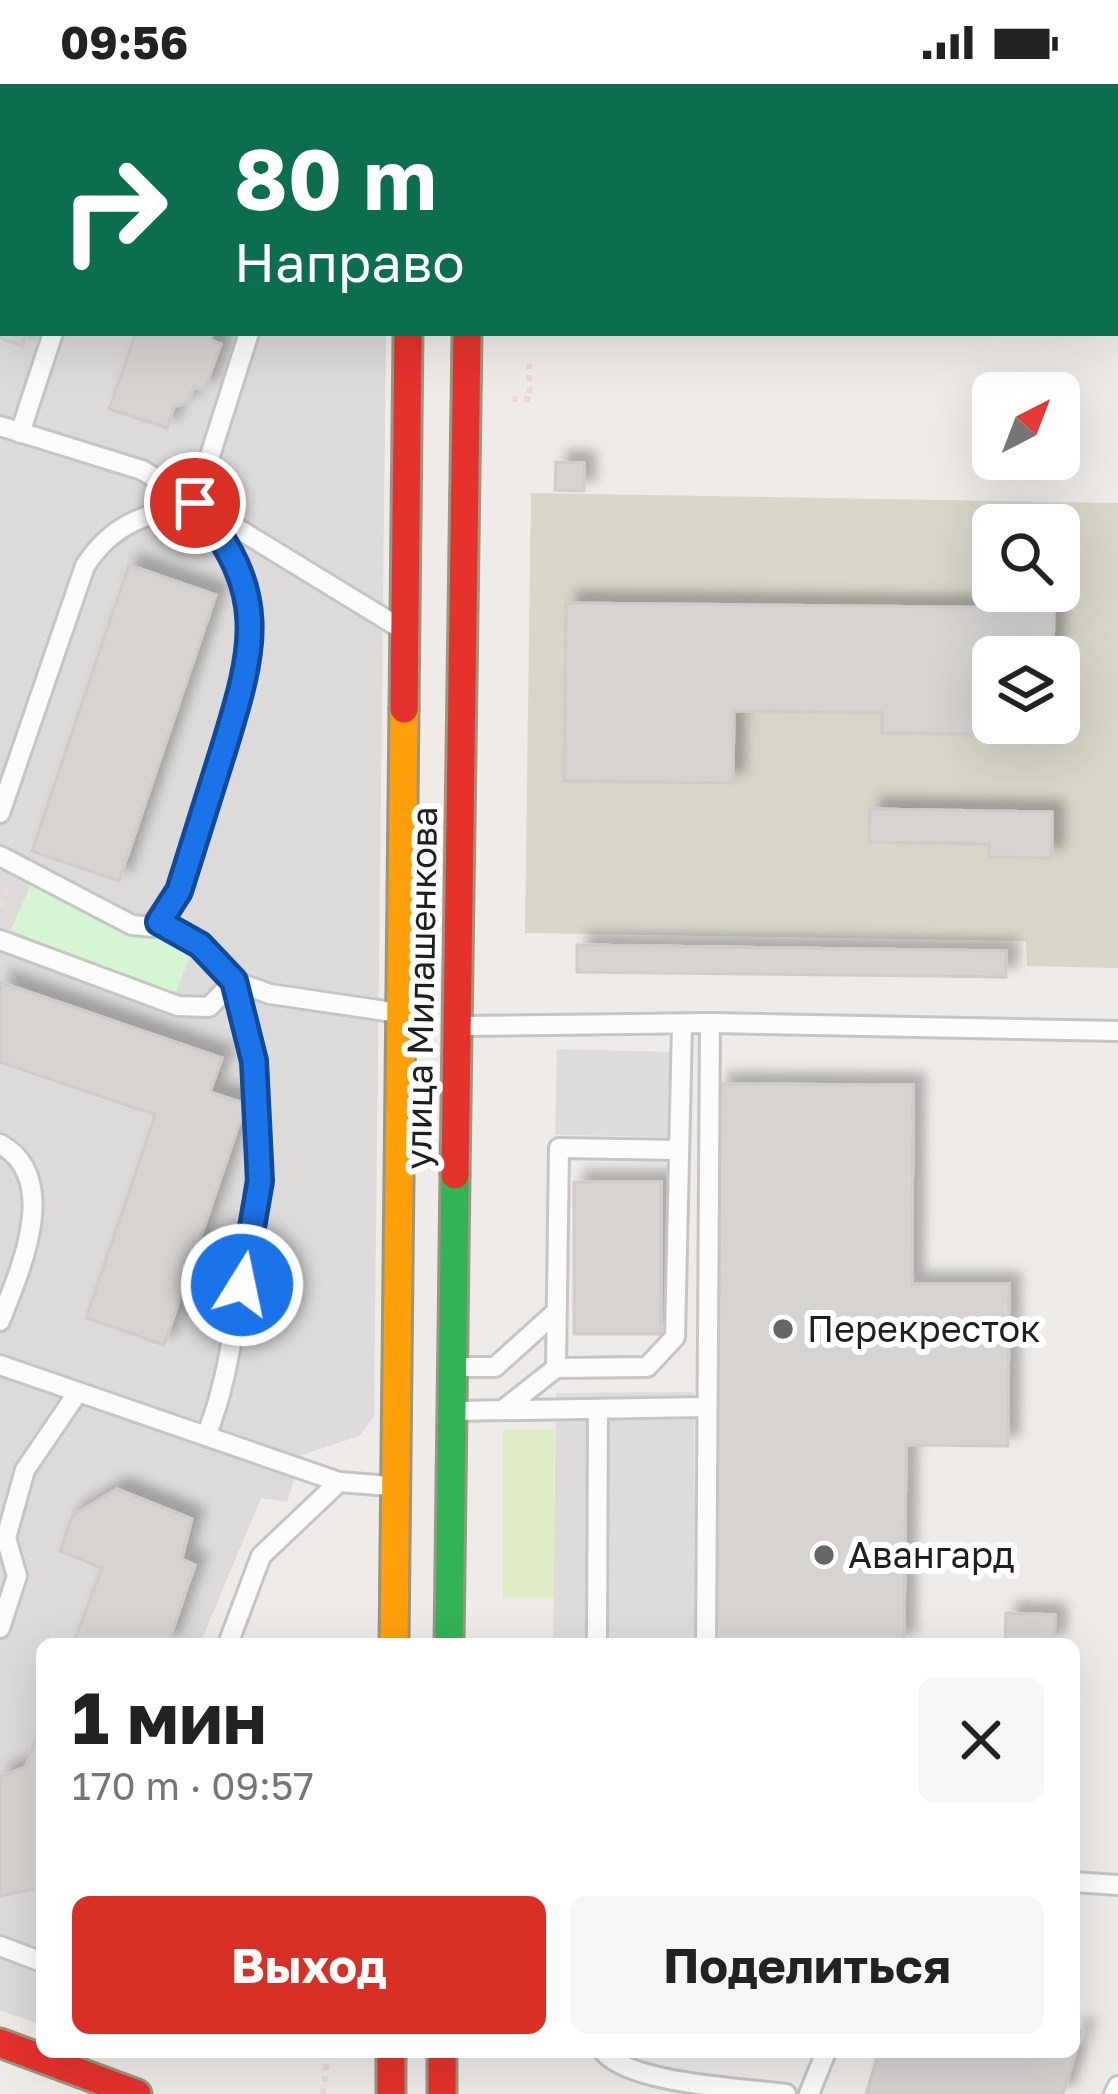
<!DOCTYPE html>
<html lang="ru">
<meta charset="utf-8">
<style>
body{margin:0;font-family:"Golos Text",sans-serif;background:#f6f6f6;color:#222;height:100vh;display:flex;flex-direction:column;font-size:45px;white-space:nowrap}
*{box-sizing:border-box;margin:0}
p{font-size:39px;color:#767676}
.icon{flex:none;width:66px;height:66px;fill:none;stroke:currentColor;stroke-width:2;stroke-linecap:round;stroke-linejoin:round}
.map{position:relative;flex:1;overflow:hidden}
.details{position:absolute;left:36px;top:1554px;width:1044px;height:420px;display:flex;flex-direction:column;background:#fff;border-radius:18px;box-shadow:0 12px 48px #0002}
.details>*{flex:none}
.guide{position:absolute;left:0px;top:0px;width:1119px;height:252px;box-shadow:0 12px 48px #0002;background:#0b6e4f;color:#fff;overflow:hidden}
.needle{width:78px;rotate:42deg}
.tools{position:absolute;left:972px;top:288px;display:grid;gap:24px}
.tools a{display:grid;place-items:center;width:108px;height:108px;border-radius:18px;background:#fff;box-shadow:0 12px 48px #0002;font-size:60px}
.pin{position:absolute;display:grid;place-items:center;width:102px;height:102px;color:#fff;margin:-51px;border:6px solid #fff;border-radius:50%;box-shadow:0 3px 12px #0007}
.me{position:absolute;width:132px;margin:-66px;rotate:10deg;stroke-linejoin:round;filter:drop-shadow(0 0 9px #0008)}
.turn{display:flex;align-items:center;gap:42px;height:252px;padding:0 36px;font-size:54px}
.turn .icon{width:156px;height:156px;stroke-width:2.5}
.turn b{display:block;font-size:84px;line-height:102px}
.round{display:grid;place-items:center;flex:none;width:126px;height:126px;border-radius:18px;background:#f6f6f6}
.summary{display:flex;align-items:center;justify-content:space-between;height:204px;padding:0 36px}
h1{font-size:72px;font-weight:700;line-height:90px}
.cta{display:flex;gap:24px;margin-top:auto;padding:24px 36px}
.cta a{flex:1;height:138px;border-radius:18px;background:#d93025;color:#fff;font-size:48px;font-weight:700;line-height:138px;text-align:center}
.cta a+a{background:#f6f6f6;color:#222}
.status{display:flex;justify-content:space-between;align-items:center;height:84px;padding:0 60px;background:#fff;direction:ltr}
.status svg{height:33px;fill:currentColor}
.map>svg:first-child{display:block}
.residential{fill:#dddbd9}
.construction{fill:#d8d5c9;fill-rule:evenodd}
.grass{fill:#e0ecc5}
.park{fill:#d6f5d2}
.parking{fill:#dedcdb}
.building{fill:#d6d3d1;stroke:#d1ccc9;stroke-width:3;filter:url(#shadow)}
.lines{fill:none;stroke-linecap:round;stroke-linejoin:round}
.lane-casing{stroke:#c6c5c4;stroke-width:24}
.fast-casing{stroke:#99977f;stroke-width:33}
.slow-casing{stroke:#99977f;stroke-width:33}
.jam-casing{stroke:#99977f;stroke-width:33}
.path{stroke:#ecd9da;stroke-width:6;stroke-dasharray:6 6;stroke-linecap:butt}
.lane{stroke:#fcfcfc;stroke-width:18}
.fast{stroke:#30b455;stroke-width:27}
.slow{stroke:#ff9f0a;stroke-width:27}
.jam{stroke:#e5322d;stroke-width:27}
.route-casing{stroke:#114b97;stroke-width:30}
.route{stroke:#1a73e8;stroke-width:21}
.poi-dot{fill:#676665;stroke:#fff;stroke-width:4.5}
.labels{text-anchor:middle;stroke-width:12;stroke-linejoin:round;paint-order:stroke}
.street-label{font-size:36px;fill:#1f1f1f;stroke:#fff}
.poi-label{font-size:36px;fill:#1f1f1f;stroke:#fff;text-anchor:start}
</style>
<div class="status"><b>09:56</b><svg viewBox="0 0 49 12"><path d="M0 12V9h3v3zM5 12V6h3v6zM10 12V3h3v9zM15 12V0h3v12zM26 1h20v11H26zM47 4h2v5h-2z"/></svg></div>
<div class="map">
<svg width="1118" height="2010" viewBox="0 0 1118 2010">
<defs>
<filter id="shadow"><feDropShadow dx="11" dy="-11" stdDeviation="6" flood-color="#0004"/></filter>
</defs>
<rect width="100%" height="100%" fill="#eeebe8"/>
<path class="residential" d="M0,0H389L3,3V249H386L374,1333L359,1352L302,1371L287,1418L261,1414L200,1560H42L41,1941L0,1926Z"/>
<path class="construction" d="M531,409L1118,419V884L1027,882L1026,857L525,849ZM993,441H1059V507H993ZM993,573H1059V639H993Z"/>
<path class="grass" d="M503,1345H554V1514H503Z"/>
<path class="park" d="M31,800L192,868L174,912L11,846Z"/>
<path class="parking" d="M557,965L670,968L669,1053L555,1051Z
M694,1308L696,1560H553L556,1309Z"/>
<path class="building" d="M0,199L3,249H27L22,262L0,254Z
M136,249H213L210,256L221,260L204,307L194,303L188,318L174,323L167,344L109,325Z
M556,378L584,379V407L555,406Z
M129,481L216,511L119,797L32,767Z
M566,519L1054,524L1053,573H993V639H1053V651L882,649V628L734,627L733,699L564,697Z
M870,725L1052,728V774L989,773V760L869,758Z
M577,861L1006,867V893L577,888Z
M0,898L222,974L210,1008L246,1020L164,1261L86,1234L155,1031L0,978Z
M718,1000L913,1001L912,1200H1009L1008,1362L906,1361L904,1560H716Z
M574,1098H661V1250H574Z
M117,1405L192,1435L182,1475L195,1481L168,1560H73L102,1484L60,1467L72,1432Z
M1006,1529L1055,1531L1054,1560H1005Z
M42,1639V1798L34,1805L0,1812V1693L25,1683Z
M1074,1945L1082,1947L1063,2010H866L879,1968H1074Z"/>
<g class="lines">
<g class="lane-casing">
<path id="lane" d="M667,0V3
M0,342L142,386L400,544
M20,349L53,249
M195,419L249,249
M0,729L85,482C113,438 146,431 195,419
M0,772L132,841L153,843L169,830C189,788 200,741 213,697C247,587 278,517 195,419
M159,838L199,861L234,897L270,910L399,929
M0,856L178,922L209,923L234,897
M463,942L710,939L1118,947
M0,1060C62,1094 20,1187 0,1237
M0,1281L339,1398
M457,1283H495L557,1227
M556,1284L559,1064L679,1066
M504,1325L556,1284L647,1283L675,1253L682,940
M455,1327L705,1323
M206,1352C223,1310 229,1272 237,1227C262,1099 266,1025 234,897
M0,1544L17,1492L6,1454L25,1386L78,1308
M228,1560L261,1472L339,1398L390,1402
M597,1560L598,1325
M706,1560L710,939
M1074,1798L1118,1801
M0,1862L42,1878
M604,1968C631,2000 743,2004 786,2010
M809,2010L826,1968
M1114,2010L1118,2002"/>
</g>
<g class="fast-casing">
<path id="fast" d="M449,1560L455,1091"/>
</g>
<g class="slow-casing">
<path id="slow" d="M411,0V3
M469,0V3
M394,1560L404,625"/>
</g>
<g class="jam-casing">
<path id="jam" d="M404,625L408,249
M455,1091L467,249
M0,1959L137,2010
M391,1968V2010
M442,1968V2010"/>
</g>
<path class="path" d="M252,3L253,0
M512,315H530L529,280
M0,822L8,803
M323,2010L328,1968"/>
<use href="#lane" class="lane"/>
<use href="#fast" class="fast"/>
<use href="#slow" class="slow"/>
<use href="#jam" class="jam"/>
</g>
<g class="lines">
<g class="route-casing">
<path id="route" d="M195,419C271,509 255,563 223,667C208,714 194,760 179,807L159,838L200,861L234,897L254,977L260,1097L242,1201"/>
</g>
<use href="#route" class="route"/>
</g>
<g class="poi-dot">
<circle cx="783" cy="1245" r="12"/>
<circle cx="824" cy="1471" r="12"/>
</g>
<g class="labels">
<g class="street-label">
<text transform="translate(421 904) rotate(-89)" y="13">улица Милашенкова</text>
</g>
<g class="poi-label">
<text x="807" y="1258">Перекресток</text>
<text x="848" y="1484">Авангард</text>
</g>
</g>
</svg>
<div class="tools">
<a><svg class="needle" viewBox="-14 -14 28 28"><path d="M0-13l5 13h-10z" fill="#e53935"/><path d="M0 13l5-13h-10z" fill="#767676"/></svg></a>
<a><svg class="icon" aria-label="search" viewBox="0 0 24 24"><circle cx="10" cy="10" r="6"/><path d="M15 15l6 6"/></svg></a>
<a><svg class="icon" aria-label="layers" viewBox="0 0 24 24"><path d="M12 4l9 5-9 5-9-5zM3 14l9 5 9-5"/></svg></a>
</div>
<div class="pin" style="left:195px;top:419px;background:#d93025"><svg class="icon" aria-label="arrive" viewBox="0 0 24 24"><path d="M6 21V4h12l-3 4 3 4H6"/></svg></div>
<svg class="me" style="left:242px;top:1201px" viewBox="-20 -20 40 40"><circle r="17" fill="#1a73e8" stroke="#fff" stroke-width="3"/><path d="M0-11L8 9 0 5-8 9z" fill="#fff"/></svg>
<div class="guide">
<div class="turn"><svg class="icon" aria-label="right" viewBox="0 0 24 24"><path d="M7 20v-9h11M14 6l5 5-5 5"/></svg><div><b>80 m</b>Направо</div></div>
</div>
<section class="details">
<div class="summary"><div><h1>1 мин</h1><p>170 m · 09:57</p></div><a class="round"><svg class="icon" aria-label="close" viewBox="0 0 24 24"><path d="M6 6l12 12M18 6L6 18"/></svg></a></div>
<div class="cta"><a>Выход</a><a>Поделиться</a></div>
</section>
</div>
